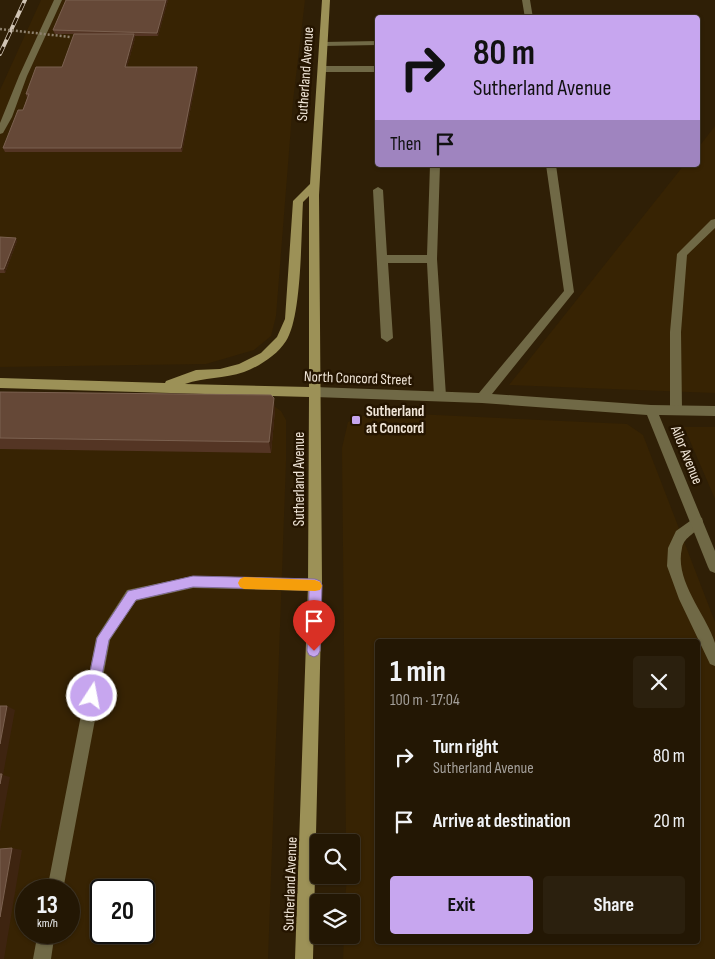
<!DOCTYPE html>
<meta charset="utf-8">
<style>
body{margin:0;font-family:"Sofia Sans Condensed",sans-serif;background:#2b200e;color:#f1f3f6;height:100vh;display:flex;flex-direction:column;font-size:19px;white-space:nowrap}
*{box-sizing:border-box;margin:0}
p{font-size:16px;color:#a39f9a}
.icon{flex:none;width:28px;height:28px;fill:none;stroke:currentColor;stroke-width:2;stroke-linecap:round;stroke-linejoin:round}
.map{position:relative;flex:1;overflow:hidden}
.panel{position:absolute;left:375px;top:639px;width:325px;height:305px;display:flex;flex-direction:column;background:#231704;border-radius:5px;box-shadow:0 1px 4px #0004,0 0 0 1px #403626}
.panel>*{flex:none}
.guide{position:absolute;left:375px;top:15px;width:325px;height:152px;border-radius:5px;box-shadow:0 1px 4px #0004,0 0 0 1px #403626;background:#c7a6ef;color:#111;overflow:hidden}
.fabs{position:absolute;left:310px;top:834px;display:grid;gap:10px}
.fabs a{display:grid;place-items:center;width:50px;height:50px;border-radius:5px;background:#231704;box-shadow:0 1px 4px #0004,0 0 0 1px #403626;font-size:25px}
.speed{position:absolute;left:15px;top:879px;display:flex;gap:10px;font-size:25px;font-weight:700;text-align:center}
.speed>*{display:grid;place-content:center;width:65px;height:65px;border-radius:50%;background:#231704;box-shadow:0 1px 4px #0004,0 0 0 1px #403626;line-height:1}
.speed small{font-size:12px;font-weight:400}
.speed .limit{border:2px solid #111;border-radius:8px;background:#fff;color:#111}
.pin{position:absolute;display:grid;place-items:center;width:42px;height:42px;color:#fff;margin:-51px -21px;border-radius:50% 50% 50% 0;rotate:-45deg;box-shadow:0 0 5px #0007}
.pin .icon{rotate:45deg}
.me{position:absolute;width:55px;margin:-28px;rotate:11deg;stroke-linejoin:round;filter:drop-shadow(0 0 4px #0008)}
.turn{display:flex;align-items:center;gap:18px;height:105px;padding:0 15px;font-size:22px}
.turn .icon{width:65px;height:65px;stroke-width:2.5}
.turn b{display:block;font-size:35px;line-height:42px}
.then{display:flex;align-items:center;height:48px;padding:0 15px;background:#0003;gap:10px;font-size:19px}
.round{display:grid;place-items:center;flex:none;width:52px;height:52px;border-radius:5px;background:#2b200e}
.head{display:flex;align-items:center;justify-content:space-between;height:85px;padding:0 15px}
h1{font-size:30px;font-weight:700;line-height:38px}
.primary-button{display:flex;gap:10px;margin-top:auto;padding:10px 15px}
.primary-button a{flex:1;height:58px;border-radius:5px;background:#c7a6ef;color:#111;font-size:20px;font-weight:700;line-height:58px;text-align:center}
.primary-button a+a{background:#2b200e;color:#f1f3f6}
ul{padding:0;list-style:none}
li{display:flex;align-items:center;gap:15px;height:65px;padding:0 15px}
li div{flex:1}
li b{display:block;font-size:19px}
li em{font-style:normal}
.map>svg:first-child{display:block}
.built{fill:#372303;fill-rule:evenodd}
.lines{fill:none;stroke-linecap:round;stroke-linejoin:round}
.lane{fill:#706946;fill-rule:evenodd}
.street{fill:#706946;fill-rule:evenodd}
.secondary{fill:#9c9157;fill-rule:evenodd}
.rail-casing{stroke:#d0c4b4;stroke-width:4}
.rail{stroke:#251500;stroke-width:2.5;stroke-dasharray:8;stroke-linecap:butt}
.path-bridge{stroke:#8f826e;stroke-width:2.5;stroke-dasharray:2 2;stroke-linecap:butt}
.wall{fill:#543524}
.shaded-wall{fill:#3e2410}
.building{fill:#654837;stroke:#7b6150}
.route{fill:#c7a6ef;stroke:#816c9b}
.slow{fill:#f59e0b}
.poi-dot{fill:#c7a6ef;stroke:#251500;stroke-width:2}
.labels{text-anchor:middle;stroke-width:5;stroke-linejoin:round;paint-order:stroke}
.street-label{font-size:15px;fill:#f1e6d8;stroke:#251500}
.poi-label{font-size:15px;font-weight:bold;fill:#f1e6d8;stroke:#251500;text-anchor:start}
</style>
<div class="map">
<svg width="715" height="959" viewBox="0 0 715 959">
<rect width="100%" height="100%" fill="#2f1f06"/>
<path class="built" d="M41,0H305L293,101L276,316L271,336L254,350L206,364L0,367V90Z
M715,126V393L509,385L684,165H698V148Z
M0,400L271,404L281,411L286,420V461L268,959H0ZM26,890H69V932H26ZM101,890H144V932H101Z
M373,412L627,424L643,435L715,622V959H343L344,935H351V902H345L347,875H351V842H346L342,448L348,422ZM378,641H698V941H378Z
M684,427H715V499Z"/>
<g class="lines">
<path class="lane" d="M54,0H62L27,76L12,117L3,133L0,134V123L19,76Z
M378,41V45L323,46L319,44L323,42Z
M378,66V72H322L318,69L322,66Z
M430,165H440L437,259L446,396L444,399H436L434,396L427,263H388L393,338L387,342L381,338L373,190L378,187L383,190L387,255H427Z
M715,219V228L687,255L681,332L682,410L680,413H672L670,410V332L677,254L711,220Z
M697,516L702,518L703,522C698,533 684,536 682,548C674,581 706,614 715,643C715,649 715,659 715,666L710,664L679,599L667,566L668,548L676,531Z
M193,576L315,579L320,581L322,585L320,589L315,591L193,588L136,601L110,640L63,890H47L96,638L127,590Z
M38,932H55L51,959H33Z"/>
<path class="street" d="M522,0H530L533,18H525Z
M546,165H556L574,292L492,394L651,405L715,406V416L659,415L715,551V573L710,571L708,567L647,415L482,403L315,397L311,395L309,392L311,389L315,387L479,393L564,291Z"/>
<path class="secondary" d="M322,0H330L319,195L322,585L313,959H295L308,585L309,397L0,388V378L165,383L166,381L196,370L220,369L239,364L261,353L277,337L285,319L293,201L310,184ZM309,196V387L185,384C204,377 224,379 244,372C260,366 277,355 286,341C302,317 301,234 303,202Z"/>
<g class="rail-casing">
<path id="rail" d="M0,54L25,0"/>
</g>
<use href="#rail" class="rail"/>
<path class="path-bridge" d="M0,29L70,37"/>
</g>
<path class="wall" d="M168,0L158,36H135V38L127,67H197L198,71L182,152H5L3,148L23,110L27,98L26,94L62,67L74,34H55L53,30Z
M0,237L17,241L5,273H0Z
M0,392L275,410L271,453L0,449Z"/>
<path class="shaded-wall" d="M166,0H168L158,36L157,33Z
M134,34L135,38L126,71L125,67Z
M197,67L198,71L182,152L181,148Z
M16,238L17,241L5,273L4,269Z
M274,398L275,410L271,453L269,442Z
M7,706L15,710L3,775L10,777L0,832V744Z
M12,848L22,850L4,959H0V917Z"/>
<path class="building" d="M66,0H166L157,33L53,30Z
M74,34H134L125,67H197L181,148H3L18,110H23L29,94H26L36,67H62Z
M0,237L16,238L4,269H0Z
M0,392L271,395L274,398L269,442L0,438Z
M0,706H7L0,744Z
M0,774H2L0,784Z
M12,848L0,917V849Z"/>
<path class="route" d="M193,576L315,579L320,581L322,585L320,651L318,655L314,657L309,655L307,651L309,590L193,587L136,600L109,640L97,701L92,703L87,701L85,696L97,638L128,591Z"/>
<path class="slow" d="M244,577L315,580L320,582L322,586L320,590L315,591L244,589L240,587L238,583L240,579Z"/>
<rect class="poi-dot" x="351" y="415" width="10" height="10" rx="2.5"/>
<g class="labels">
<g class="street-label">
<text transform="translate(305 74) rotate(-86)" y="5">Sutherland Avenue</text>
<text transform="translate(358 378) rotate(2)" y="5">North Concord Street</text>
<text transform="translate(687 455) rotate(68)" y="5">Ailor Avenue</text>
<text transform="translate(299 479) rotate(-90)" y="5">Sutherland Avenue</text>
<text transform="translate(290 884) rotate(-88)" y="5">Sutherland Avenue</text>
</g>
<g class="poi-label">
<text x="366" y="416">Sutherland<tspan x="366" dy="17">at Concord</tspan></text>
</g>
</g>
</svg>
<div class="fabs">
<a><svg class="icon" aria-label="search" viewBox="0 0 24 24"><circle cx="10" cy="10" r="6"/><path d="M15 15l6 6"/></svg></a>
<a><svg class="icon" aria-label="layers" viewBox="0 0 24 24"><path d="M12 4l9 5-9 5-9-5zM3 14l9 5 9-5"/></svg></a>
</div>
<div class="speed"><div>13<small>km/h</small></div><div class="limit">20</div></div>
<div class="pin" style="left:314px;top:651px;background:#d93025"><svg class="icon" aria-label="arrive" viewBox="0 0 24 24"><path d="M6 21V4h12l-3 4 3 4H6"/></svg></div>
<svg class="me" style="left:92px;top:696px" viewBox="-20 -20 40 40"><circle r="17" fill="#c7a6ef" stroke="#fff" stroke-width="3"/><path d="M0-11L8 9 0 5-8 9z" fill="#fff"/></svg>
<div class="guide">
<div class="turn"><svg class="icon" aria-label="right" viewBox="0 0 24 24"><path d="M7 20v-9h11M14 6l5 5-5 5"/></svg><div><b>80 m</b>Sutherland Avenue</div></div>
<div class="then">Then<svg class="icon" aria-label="arrive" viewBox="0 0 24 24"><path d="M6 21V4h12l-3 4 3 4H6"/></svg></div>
</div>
<section class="panel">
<div class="head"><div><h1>1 min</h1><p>100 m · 17:04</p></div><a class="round"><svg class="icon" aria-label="close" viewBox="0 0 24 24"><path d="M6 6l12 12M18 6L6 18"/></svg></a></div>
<ul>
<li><svg class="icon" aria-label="right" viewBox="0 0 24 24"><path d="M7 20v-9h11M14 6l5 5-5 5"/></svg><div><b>Turn right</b><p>Sutherland Avenue</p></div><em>80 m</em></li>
<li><svg class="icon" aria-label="arrive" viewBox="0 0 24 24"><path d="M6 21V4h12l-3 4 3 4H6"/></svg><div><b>Arrive at destination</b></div><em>20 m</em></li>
</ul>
<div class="primary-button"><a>Exit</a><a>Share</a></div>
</section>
</div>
